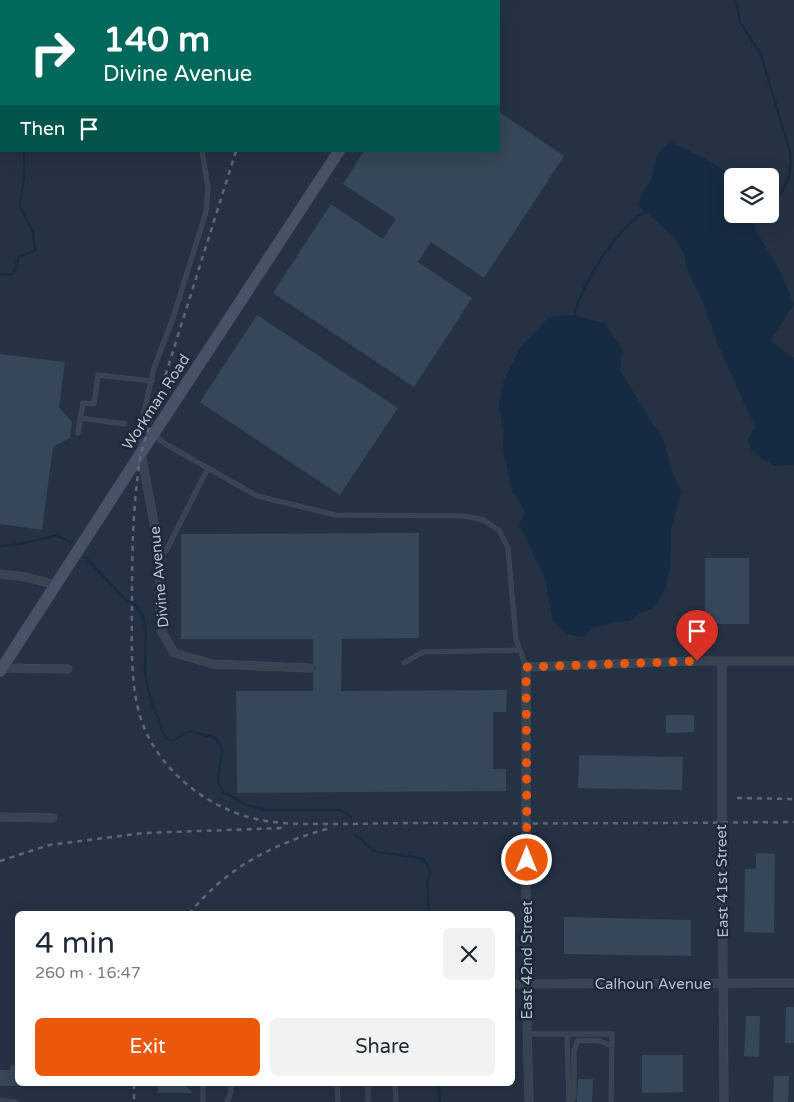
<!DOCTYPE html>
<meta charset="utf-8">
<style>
body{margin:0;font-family:"Varela Round",sans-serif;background:#f2f2f3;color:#1f2937;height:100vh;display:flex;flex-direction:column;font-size:19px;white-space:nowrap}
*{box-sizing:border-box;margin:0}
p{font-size:16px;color:#747a83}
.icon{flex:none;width:28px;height:28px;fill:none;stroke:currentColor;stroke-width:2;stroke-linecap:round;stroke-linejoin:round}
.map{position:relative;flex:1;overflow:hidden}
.panel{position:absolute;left:15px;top:911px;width:500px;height:175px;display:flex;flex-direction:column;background:#fff;border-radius:8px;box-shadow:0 5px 20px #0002}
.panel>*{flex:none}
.guide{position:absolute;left:0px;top:0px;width:500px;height:152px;box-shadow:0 5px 20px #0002;background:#00695c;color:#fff;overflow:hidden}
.fabs{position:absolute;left:724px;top:168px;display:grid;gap:10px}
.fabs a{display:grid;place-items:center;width:55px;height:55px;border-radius:8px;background:#fff;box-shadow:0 5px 20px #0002;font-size:25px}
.pin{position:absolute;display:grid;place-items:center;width:42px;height:42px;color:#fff;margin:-51px -21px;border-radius:50% 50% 50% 0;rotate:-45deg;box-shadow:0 0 5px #0007}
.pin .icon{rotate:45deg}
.me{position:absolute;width:55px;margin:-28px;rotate:0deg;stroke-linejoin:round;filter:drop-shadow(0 0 4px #0008)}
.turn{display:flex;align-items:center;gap:18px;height:105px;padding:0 20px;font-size:22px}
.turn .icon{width:65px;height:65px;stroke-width:2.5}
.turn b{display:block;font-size:35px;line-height:42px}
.then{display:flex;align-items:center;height:48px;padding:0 20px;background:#0003;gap:10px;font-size:19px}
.round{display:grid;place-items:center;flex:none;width:52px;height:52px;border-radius:8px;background:#f2f2f3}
.overview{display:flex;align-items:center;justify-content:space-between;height:85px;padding:0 20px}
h1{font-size:30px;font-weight:600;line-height:38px}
.action{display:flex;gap:10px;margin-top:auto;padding:10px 20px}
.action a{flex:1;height:58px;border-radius:8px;background:#ea580c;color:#fff;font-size:20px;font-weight:600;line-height:58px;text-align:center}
.action a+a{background:#f2f2f3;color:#1f2937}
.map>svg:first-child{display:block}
.water{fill:#162a42}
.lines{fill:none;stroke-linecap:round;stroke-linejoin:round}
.stream{stroke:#162a42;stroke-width:2.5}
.building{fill:#364759}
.lane-casing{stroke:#424d5c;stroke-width:5}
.street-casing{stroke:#424d5c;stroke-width:9}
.secondary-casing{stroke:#424d5c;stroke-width:12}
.lane{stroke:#384452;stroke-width:4}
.street{stroke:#384452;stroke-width:8}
.secondary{stroke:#465366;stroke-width:11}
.rail{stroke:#5a687a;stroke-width:2.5;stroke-dasharray:5 5;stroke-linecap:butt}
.route{stroke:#ea580c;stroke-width:9;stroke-dasharray:0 16.2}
.labels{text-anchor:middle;stroke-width:5;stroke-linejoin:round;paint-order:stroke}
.street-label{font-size:15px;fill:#b5bfcc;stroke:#1d2938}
</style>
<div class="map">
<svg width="794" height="1102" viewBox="0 0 794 1102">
<rect width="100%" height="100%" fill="#243243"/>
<path class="water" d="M673,143L711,162L733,176L732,214H751L757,233L781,273L794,305L770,341L794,358V465L776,466L762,459L750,448L748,439L755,427L717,342L701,297L687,270L684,253L673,236L638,205L642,193L650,182L657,155L667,144Z
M574,315L604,323L623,350L620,370L650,420L663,438L671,470L681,491L671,530L670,568L665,590L655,607L641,613L629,621L613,622L594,628L582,637L567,634L552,619L546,583L540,565L534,557L526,536L518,526L526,512L512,491L503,448L504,435L499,406L503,382L521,346L549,317Z"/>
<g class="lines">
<path class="stream" d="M736,0L740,22L761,55L790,152C792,170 788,193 770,201
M0,57L1,61
M0,275L13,274L19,256L35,251L33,233L20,206L24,174V151
M574,316C580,287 618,225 646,212
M0,546L13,545L56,536L71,542
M85,557L123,597L136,606L143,616L146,632L145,672L150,698L165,737L172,741L189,731L216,738L222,749L218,781L222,791L244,804L265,810H341L351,817
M354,834C363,840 368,848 377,852L421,858L426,863L429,869L430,876L427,882L429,914
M438,1084L440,1102"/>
</g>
<path class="building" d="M499,112L564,156L484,278L431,242L418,262L472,298L414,387L273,293L331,204L383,239L396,219L343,184L364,151H499Z
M257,315L398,408L340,495L200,402Z
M0,354L65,362L59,407L72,422L70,438L53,447L42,530L0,524Z
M419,533V638L342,639L341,691L507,690L506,712H493V769H506V791L237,793L236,691H313V672L316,668L313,664V639H181V534Z
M705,558H749V624H705Z
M666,715H694V732L666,733Z
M579,755L683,757L682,790L578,788Z
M756,853L775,854L774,933L744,932L745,869H756Z
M564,917L691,920V956L564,954Z
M786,1007H794V1043H785Z
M746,1016H760L759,1057L744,1056Z
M642,1055H683V1092L642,1093Z
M10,1065H18V1086H0V1070H10Z
M774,1076H789L788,1102H773Z
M578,1079H593L592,1102H577Z
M158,1084H184L193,1093H158Z"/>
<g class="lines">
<g class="lane-casing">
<path id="lane" d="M10,0L12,1
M132,0L134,1
M94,1V0
M80,418L125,424
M78,433L83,403L94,404L98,375L152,381
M155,436L164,443L257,496L335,515L464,516L483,520L499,530L508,548L516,639L526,667
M141,448L140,429L154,368L173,318L206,212L208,188L202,151
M160,555L166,551L208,468
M404,663L423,652L520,650
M528,1034H612L611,1102
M567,1035L569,1102
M337,1084L338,1102
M368,1084V1102
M395,1084L396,1102
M0,1100L16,1102
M203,1102V1084
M227,1102L231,1092V1084
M571,1102L574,1097V1050L578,1040L600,1041L612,1046"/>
</g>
<g class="street-casing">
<path id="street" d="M141,453L160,555V600L162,632L174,653L213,664L310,668
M0,574L26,577L56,585
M722,661V823L724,1102
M2,668L68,669
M0,817L53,818
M512,984L794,983
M529,1102L526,984V667L697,661H794"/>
</g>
<g class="secondary-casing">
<path id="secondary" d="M438,1L439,0
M0,671L141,453L339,151"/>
</g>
<use href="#lane" class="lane"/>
<use href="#street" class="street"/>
<use href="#secondary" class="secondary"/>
<path class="rail" d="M284,1V0
M236,151L141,453C133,501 132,549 132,598C132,633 130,670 137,704C148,760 198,804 252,818C278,825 306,824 334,824C364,824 395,823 426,823C548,824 671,823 794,822
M737,798L794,799
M0,861L49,845L144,833L283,828
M189,914C227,867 274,843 331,828
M134,1084V1102"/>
</g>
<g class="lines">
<path class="route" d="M527,860L526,667L697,661"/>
</g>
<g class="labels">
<g class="street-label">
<text transform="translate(156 402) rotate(-57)" y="5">Workman Road</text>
<text transform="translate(159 577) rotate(-95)" y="5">Divine Avenue</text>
<text transform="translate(722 881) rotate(-91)" y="5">East 41st Street</text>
<text transform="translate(527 960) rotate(-90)" y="5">East 42nd Street</text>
<text x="653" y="989">Calhoun Avenue</text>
</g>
</g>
</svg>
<div class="fabs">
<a><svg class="icon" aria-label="layers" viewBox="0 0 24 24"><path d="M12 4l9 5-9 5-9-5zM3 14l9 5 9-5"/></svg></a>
</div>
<div class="pin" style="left:697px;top:661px;background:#d93025"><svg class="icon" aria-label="arrive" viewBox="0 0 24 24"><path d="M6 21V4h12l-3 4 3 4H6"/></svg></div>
<svg class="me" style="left:527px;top:860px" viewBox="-20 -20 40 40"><circle r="17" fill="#ea580c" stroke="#fff" stroke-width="3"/><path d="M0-11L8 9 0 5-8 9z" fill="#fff"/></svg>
<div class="guide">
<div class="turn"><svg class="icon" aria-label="right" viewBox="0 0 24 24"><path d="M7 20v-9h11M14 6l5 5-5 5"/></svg><div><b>140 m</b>Divine Avenue</div></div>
<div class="then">Then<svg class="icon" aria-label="arrive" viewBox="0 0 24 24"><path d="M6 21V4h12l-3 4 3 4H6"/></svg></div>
</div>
<section class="panel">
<div class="overview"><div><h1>4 min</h1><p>260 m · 16:47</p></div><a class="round"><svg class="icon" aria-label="close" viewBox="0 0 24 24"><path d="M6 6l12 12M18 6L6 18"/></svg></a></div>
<div class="action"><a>Exit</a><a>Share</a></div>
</section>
</div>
